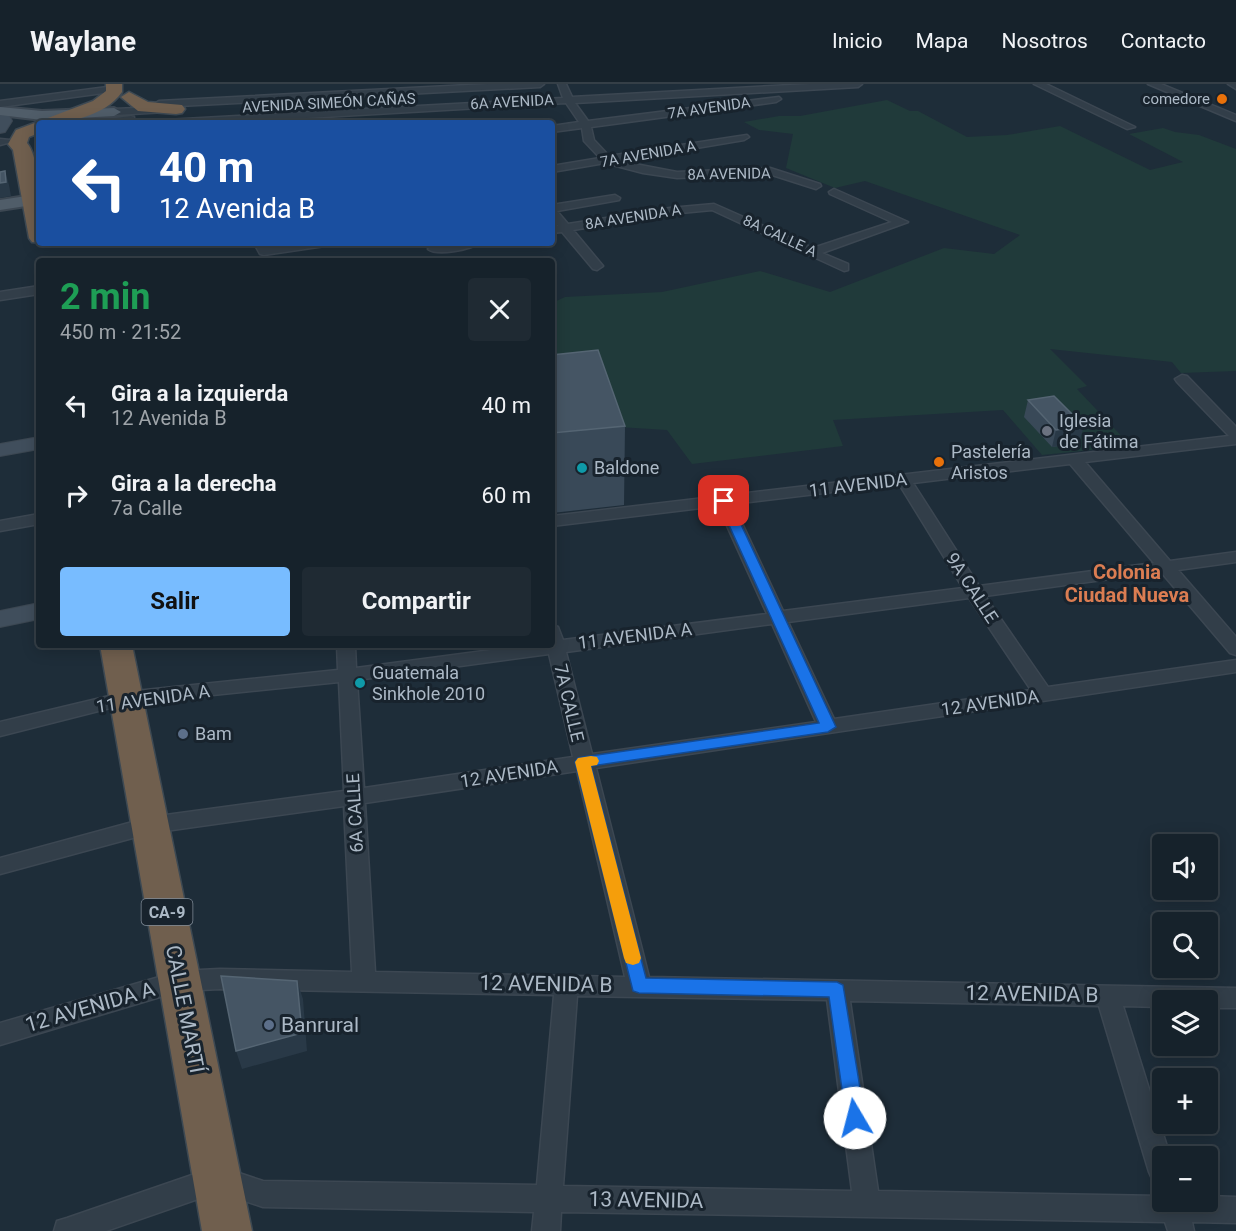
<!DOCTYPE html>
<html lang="es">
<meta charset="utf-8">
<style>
body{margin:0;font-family:Roboto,sans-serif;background:#1f2a33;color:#f1f3f6;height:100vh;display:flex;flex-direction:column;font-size:22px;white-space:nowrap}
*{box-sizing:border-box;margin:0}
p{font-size:20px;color:#9ea4a9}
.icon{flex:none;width:33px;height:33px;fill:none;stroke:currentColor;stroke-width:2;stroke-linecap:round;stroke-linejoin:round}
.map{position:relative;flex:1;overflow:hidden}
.sheet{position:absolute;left:36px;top:174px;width:519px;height:390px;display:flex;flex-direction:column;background:#16222b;border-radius:6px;box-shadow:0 3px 15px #0003,0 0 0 2px #353f47}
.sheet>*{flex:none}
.guide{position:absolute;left:36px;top:36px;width:519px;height:126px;border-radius:6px;box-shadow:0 3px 15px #0003,0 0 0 2px #353f47;background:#1a4fa0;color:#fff;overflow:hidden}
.buttons{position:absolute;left:1152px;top:750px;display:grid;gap:12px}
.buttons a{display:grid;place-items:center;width:66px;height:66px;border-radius:6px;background:#16222b;box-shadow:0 3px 15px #0003,0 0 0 2px #353f47;font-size:30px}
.pin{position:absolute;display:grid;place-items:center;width:51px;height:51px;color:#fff;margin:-26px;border-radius:12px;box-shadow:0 3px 9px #0006}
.me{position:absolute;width:66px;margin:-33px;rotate:352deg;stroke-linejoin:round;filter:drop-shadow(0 0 4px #0008)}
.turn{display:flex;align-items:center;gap:21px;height:126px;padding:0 24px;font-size:27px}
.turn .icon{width:78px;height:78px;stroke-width:2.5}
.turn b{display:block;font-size:42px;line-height:51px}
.round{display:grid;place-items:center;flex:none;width:63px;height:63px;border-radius:6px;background:#1f2a33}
.headline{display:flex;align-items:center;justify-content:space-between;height:102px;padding:0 24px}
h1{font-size:36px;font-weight:700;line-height:45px;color:#1e9e55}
.cta{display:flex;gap:12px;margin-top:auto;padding:12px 24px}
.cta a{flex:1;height:69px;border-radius:6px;background:#78bcff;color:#111;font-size:24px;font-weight:700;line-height:69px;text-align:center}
.cta a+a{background:#1f2a33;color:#f1f3f6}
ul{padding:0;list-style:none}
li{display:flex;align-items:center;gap:18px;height:90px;padding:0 24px}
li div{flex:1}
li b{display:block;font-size:22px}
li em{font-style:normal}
header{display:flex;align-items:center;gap:36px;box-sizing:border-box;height:84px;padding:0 30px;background:#16222b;border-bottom:2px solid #353f47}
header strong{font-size:28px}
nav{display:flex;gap:33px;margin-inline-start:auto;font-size:21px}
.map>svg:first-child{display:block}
.green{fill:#203a3a}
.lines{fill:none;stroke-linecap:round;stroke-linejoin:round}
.street-casing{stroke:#3c4752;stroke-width:3}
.secondary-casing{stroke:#3c4752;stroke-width:2}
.primary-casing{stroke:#3c4752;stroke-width:4}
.highway-casing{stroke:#3d4953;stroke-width:3}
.street{fill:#323e49;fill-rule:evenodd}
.secondary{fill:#404e5c;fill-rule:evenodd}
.primary{fill:#505d69;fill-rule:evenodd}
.highway{fill:#705f4e;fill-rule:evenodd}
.wall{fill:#394958}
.shaded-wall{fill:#293947}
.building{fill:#455564;stroke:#556573;stroke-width:1.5}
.route{fill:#1a73e8;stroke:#114b97;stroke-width:1.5}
.slow{fill:#f59e0b}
.food-dot{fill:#e8710a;stroke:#18232d;stroke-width:2}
.worship-dot{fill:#6b7280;stroke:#18232d;stroke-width:2}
.culture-dot{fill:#0f9aa8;stroke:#18232d;stroke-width:2}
.service-dot{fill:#5c6f8a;stroke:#18232d;stroke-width:2}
.labels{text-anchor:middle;stroke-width:6;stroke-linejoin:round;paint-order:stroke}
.far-poi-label{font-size:15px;fill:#acb9c6;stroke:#18232d;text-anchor:end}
.far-street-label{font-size:15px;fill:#acb9c6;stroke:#18232d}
.shield{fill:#18232d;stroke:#808c98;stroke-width:1.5}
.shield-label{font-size:16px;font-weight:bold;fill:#acb9c6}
.poi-label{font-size:18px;fill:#acb9c6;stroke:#18232d;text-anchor:start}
.street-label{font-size:18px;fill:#acb9c6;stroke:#18232d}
.neighbourhood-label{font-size:20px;font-weight:bold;fill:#db7d52;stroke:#18232d}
.near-street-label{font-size:21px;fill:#acb9c6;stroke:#18232d}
.near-poi-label{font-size:21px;fill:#acb9c6;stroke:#18232d;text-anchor:start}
</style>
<header>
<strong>Waylane</strong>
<nav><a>Inicio</a><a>Mapa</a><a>Nosotros</a><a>Contacto</a></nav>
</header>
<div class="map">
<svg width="1236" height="1147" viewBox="0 0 1236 1147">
<rect width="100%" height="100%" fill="#1e2d39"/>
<path class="green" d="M887,16L910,27H918L967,53L1007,51L1060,42L1150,86L1183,78L1129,50L1163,44L1175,48L1199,51L1236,65V287L1181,289L1172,278L1050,265L1087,302L1077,305L1131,362L1042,371L1003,326L833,336L843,362L692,380L667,346L554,339L552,219L565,213L662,208L760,187L830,208L944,164L994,170L1020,151L865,97L835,104L786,84L793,50L759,46L744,38L779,32H800Z"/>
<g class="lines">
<g class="street-casing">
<path id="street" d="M488,0H544L540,3L159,23L154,20L159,17Z
M558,0H566L572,13L810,0H862L858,3L575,19L588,37L779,13L781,15L776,18L591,43L594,56L609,72L747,51L749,53L744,56L619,77L677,88L770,84L820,100L821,102L816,105L769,90L677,94L643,89L605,79L552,88V82L600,74L584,57L582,44L552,48V42L579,38L566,19L217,39H161L166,36L563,14Z
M1034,0H1046L1135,43L1127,45Z
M1148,0H1161L1236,31V37Z
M1228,0H1236V5Z
M115,2L118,3V7L0,23V17Z
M163,23L166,24V28L114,31L109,28L114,25Z
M131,32L134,33V37L95,39L100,36Z
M0,55L10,56L11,58L0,61Z
M834,105L908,138L822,169L848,180V186L844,187L712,126L670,130L573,146L603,182L597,186L593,185L562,148L552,149V143L558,142L552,135V121L615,111L620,114L619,116L557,127L568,140L670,124L714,120L813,164L892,138L830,110L829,108Z
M254,159H266L268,164L302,159H331L325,162L264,171L260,170Z
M450,159H479C470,166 437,172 428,165L430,163Z
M39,202V210L0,216V208Z
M1182,291L1187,292L1236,343V360L1085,378L1170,477L1236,468V478L1178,486L1236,553V571L1230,569L1161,488L985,512L1048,603L1236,576V588L596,684L649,893L1236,904V924H1208V916H1162V923L1123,922L1170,1072H1162V1101L1153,1097L1149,1088L1099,922L850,917L878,1107L1161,1112L1162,1109V1118H1208V1112L1236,1113V1139L1192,1138L1194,1147H1168L1165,1138L561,1128L560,1147H532L534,1128L263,1123L218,1108L106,1147H54L57,1137L67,1134L218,1082L263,1097L537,1101L554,911L220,905L180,907L0,961V939L180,887L220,885L352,888L344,722L151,749L0,790V774L151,733L344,707L339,598L126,620L0,652V638L126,608L338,586L337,561H355L356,584L528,561H552V541L558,543L563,556L767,530L718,422L552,442V432L1229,352L1177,298L1175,295ZM1070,380L1154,479L979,502L913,399ZM899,400L963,504L783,527L733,420ZM969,514L1031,606L834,635L788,538ZM772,540L816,638L592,670L566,568ZM549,570L573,673L364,704L357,596ZM577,687L625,893L375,888L365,719ZM577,912L827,916L852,1107L563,1102Z
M39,430V440L0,447V437Z"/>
</g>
<g class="secondary-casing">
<path id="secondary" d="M0,23L5,24L12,37L5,48L0,49Z
M39,353V365L0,372V360Z
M39,519V535L0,543V527Z"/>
</g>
<g class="primary-casing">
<path id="primary" d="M0,23L42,27L114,24L121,28L114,32L42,36L0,31Z
M33,111L39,112V120L0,126V116Z"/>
</g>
<g class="highway-casing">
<path id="highway" d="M106,0H122V8C104,33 68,39 39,39V49L29,53L27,59C42,76 39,135 39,159H44L32,158L29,154L13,66L8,60L16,46L93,17L106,7Z
M129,8L148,18L182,21L185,25L182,29L176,30L138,27L121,13Z
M100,561H132L252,1147H202Z"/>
</g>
<use href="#street" class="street"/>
<use href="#secondary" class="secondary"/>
<use href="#primary" class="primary"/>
<use href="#highway" class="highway"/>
</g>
<path class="wall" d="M552,271L625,342L624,421L552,429Z
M1028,316L1079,359L1052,363L1024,333Z"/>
<path class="shaded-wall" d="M5,87L9,101L11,112L0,114V99Z
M1084,342L1079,359L1052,363L1056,346Z
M297,897L303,915L307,967L242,985L236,967Z"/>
<path class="building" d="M39,41V54L36,42Z
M5,87L6,98L0,99V88Z
M598,266L625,342L552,349V271Z
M1054,312L1084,342L1056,346L1028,316Z
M221,892L297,897L302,949L236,967Z"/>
<path class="route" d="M724,414L730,417L836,643L828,648L591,682L646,894L837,898L843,901L865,1034L862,1041L855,1043L848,1041L846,1034L829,913L639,909L633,907L575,678L578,674L583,673L819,639L718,417Z"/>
<path class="slow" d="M591,672L597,673L599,677L597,681L591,682L641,874L639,879L633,881L626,879L624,874L575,678L578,674Z"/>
<g class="food-dot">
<circle cx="1222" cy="15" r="6"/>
<circle cx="939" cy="378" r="6"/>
</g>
<circle class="worship-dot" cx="1047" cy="347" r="6"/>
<g class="culture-dot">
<circle cx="582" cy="384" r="6"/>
<circle cx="360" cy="599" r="6"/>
</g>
<g class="service-dot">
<circle cx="183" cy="650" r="6"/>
<circle cx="269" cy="941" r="6"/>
</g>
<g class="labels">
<g class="far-poi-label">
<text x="1210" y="20">comedore</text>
</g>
<g class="far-street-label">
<text transform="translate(512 18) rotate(-3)" y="5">6A AVENIDA</text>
<text transform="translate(329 19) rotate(-3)" y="5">AVENIDA SIMEÓN CAÑAS</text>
<text transform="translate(709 24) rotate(-8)" y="5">7A AVENIDA</text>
<text transform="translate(648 70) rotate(-10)" y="5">7A AVENIDA A</text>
<text transform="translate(729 90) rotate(-1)" y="5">8A AVENIDA</text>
<text transform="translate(633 133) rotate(-9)" y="5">8A AVENIDA A</text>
<text transform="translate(780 152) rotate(25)" y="5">8A CALLE A</text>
</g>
<rect class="shield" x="141.5" y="815" width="51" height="26" rx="4.5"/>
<g class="shield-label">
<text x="167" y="834">CA-9</text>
</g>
<g class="poi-label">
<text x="1059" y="343">Iglesia<tspan x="1059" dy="21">de Fátima</tspan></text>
<text x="951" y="374">Pastelería<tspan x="951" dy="21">Aristos</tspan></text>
<text x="594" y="390">Baldone</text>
<text x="372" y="595">Guatemala<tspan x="372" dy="21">Sinkhole 2010</tspan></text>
<text x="195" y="656">Bam</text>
</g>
<g class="street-label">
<text transform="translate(858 401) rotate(-7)" y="6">11 AVENIDA</text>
<text transform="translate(972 504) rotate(57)" y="6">9A CALLE</text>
<text transform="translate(635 552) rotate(-7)" y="6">11 AVENIDA A</text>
<text transform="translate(153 615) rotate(-8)" y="6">11 AVENIDA A</text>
<text transform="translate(569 619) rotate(77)" y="6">7A CALLE</text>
<text transform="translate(990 619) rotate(-8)" y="6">12 AVENIDA</text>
<text transform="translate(509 690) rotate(-9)" y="6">12 AVENIDA</text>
<text transform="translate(355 729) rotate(-93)" y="6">6A CALLE</text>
</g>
<g class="neighbourhood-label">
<text x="1127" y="495">Colonia<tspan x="1127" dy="23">Ciudad Nueva</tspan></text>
</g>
<g class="near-street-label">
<text transform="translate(546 900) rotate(1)" y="7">12 AVENIDA B</text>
<text transform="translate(1032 910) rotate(1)" y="7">12 AVENIDA B</text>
<text transform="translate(90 923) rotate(-16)" y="7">12 AVENIDA A</text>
<text transform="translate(185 925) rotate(79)" y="7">CALLE MARTÍ</text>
<text transform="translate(646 1116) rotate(1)" y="7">13 AVENIDA</text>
</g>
<g class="near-poi-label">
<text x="281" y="948">Banrural</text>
</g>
</g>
</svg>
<div class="buttons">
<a><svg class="icon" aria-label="sound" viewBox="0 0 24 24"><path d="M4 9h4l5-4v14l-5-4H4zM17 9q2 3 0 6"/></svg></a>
<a><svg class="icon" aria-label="search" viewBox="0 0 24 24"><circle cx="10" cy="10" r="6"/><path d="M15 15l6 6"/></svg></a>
<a><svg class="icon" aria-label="layers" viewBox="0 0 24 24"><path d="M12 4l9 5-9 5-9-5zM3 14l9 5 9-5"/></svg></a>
<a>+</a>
<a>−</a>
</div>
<div class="pin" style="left:724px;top:417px;background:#d93025"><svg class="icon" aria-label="arrive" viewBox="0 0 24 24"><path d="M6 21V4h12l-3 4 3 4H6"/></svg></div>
<svg class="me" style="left:855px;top:1034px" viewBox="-20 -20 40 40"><circle r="19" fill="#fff"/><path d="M0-13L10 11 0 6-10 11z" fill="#1a73e8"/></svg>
<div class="guide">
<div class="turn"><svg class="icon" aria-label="left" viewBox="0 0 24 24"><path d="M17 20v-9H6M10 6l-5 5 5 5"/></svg><div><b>40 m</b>12 Avenida B</div></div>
</div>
<section class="sheet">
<div class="headline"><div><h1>2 min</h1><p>450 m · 21:52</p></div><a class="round"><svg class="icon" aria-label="close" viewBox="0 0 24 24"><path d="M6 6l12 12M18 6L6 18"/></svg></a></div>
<ul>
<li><svg class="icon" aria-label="left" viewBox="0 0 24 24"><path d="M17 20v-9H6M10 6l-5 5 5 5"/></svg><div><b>Gira a la izquierda</b><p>12 Avenida B</p></div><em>40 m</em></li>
<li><svg class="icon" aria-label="right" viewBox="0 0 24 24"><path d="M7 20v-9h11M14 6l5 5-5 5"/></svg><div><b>Gira a la derecha</b><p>7a Calle</p></div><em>60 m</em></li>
</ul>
<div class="cta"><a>Salir</a><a>Compartir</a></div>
</section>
</div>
